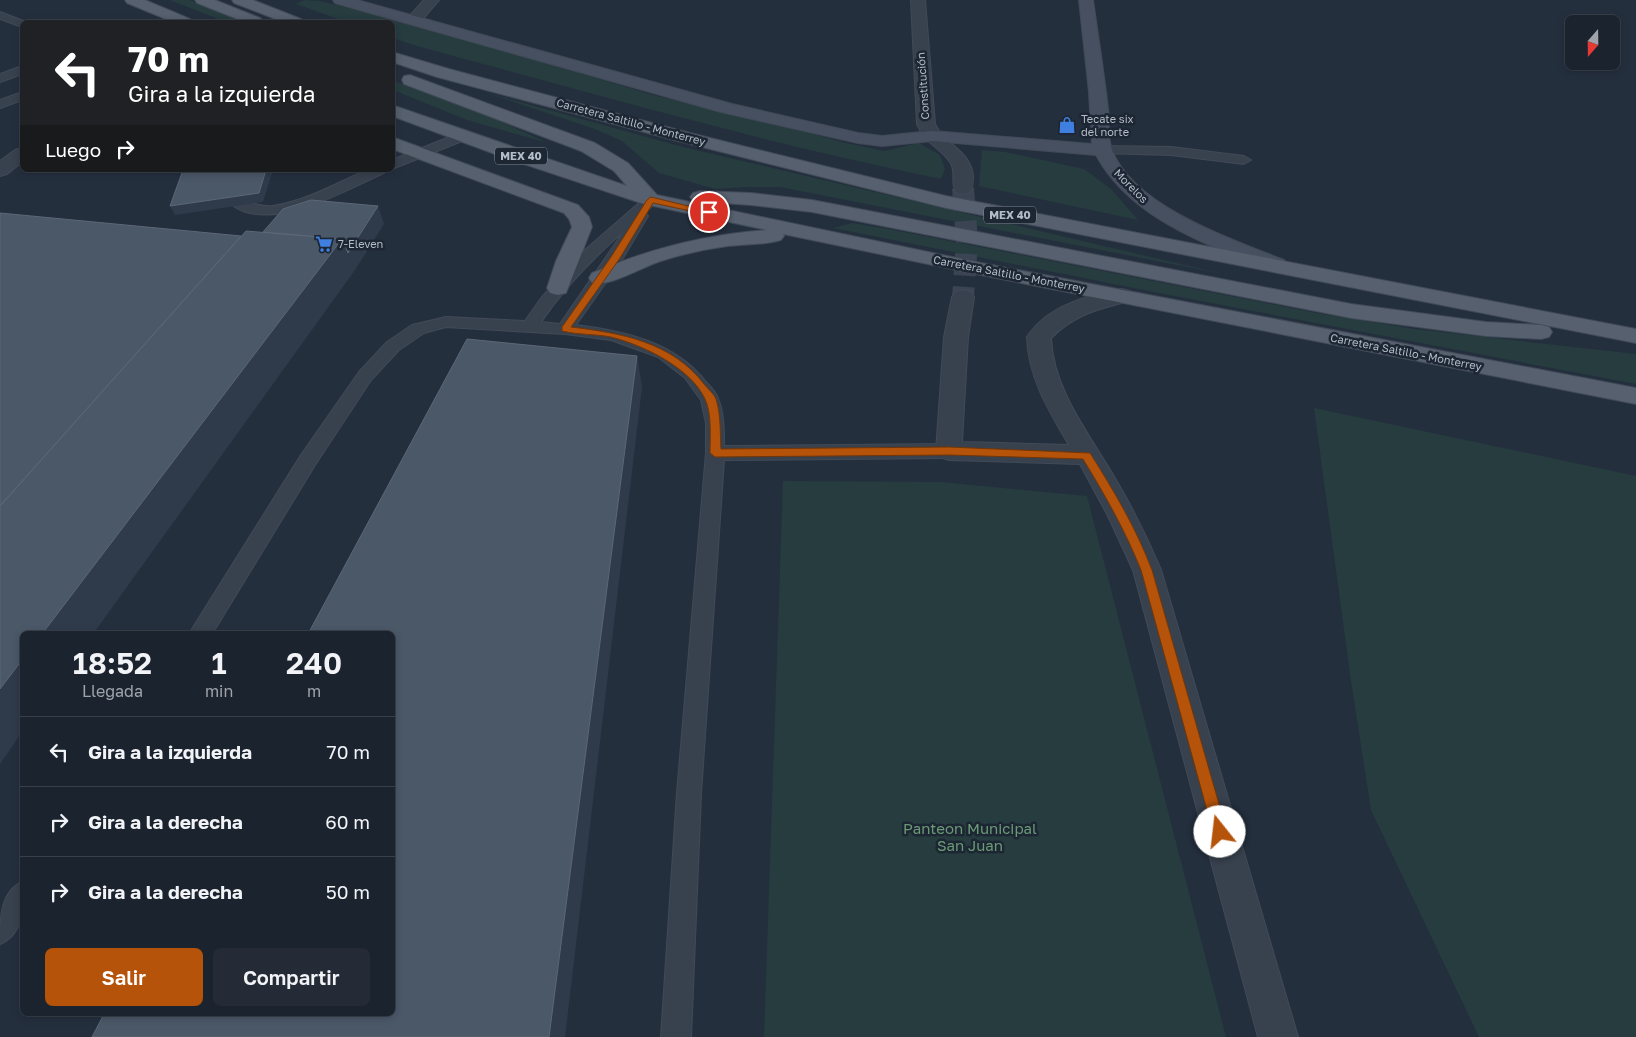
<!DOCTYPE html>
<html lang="es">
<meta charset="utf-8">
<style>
body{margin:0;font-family:"Golos Text",sans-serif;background:#242b36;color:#f1f3f6;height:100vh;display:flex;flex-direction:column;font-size:19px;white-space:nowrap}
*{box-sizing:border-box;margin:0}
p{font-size:16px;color:#a0a4aa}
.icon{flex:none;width:28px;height:28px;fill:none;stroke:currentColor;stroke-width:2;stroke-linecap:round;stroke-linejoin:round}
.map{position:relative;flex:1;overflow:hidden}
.side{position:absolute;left:20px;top:631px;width:375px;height:385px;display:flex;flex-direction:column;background:#1b232e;border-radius:8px;box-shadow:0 2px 8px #0003,0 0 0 1px #39404a}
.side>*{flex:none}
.top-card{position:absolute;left:20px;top:20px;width:375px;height:152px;border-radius:8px;box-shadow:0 2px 8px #0003,0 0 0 1px #39404a;background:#202124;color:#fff;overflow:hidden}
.needle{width:32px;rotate:200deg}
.controls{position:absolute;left:1565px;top:15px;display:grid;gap:10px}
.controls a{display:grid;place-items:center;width:55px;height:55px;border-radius:8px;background:#1b232e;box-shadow:0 2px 8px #0003,0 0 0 1px #39404a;font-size:25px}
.pin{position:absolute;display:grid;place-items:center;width:42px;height:42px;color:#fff;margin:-21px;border:2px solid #fff;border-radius:50%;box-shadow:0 1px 5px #0007}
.me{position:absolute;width:55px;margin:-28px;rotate:344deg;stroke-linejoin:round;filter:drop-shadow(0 0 4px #0008)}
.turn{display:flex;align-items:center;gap:18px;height:105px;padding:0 25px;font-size:22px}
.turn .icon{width:65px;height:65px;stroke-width:2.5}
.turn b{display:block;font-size:35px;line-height:42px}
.then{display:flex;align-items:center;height:48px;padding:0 25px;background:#0003;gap:10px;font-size:19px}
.eta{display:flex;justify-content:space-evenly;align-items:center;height:85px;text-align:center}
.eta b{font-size:30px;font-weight:600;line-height:35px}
.action{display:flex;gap:10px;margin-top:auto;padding:10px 25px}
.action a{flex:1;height:58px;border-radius:8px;background:#b45309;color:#fff;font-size:20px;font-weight:600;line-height:58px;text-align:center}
.action a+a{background:#242b36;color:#f1f3f6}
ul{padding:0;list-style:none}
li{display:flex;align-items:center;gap:15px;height:70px;padding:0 25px;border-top:1px solid #39404a}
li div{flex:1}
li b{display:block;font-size:19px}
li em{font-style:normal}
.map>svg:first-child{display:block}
.green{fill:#263c3f}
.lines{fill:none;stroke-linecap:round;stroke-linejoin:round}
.street-tunnel{stroke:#3a4453;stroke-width:22;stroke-dasharray:22 11;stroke-linecap:butt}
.lane-casing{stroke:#414a57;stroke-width:2}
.street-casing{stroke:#414a57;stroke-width:2}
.secondary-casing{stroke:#414a57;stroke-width:2}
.primary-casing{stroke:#414a57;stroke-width:2}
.lane{fill:#38414e;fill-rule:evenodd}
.street{fill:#38414e;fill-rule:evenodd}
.secondary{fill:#465061;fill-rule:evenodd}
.primary{fill:#56606e;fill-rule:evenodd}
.shaded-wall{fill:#2f3b4b}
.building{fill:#4b5868;stroke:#5c6777}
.route{fill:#b45309;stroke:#753606}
.labels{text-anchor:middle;stroke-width:5;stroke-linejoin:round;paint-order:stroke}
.far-street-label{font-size:11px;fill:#b4bcc9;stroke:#1d2633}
.far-poi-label{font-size:11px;fill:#b4bcc9;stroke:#1d2633;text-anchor:start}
.shield{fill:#1d2633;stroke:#878f9c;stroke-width:1}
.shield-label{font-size:11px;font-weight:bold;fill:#b4bcc9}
.near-park-label{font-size:15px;fill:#6b9a76;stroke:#1d2633}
</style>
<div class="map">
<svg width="1636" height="1037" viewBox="0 0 1636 1037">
<rect width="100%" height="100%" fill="#242f3e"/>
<path class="green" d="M170,0H190L247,22H226Z
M304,0L319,1L369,12L657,96L764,120L842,142L884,151L919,143L940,155L945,169L941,179C764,143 591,93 417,46L393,38L392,22H347L296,4Z
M392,80L493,118L548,143L467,120L393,90Z
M487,93L683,147L1223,274L780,187H747L715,189L659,173L622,141L595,129Z
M982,150L1005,152L1084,169L1111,189L1138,220L979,186Z
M852,223L888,229L1322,314L1414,329L1636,354V384L1164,294L833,228Z
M1314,408L1636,476V1037H1479L1371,810L1351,681Z
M783,481L941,482L1087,496L1226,1037H764Z"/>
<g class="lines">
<path class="street-tunnel" d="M963,188L967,242L963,297"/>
<g class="lane-casing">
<path id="lane" d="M0,12L26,22H27H22V27L0,19Z
M22,66V74L0,82V74Z
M22,92V100L0,108V100Z
M462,132L467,133L469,136L467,139L392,169V160Z
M1103,146L1171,147L1244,156L1251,160L1244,164L1171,155L1098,153L1096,150Z
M367,170H386L384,173C345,190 289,224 246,212C241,210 236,209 233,205L235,202C247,199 259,208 273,206C306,201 337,183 367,170Z
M651,196L656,197L658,200L645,213L648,216L623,258L576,325C624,331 675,342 706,382C711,387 717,394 719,401C724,415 724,431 724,446L949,444L956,446L958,451L956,456L949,458L724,460L701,793L691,1037H661L677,793L706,453V423L701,400L685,378L658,357L611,340L565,334L446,327L424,333L399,350L371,380L315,465L212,634H189L301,455L359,372L387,342L412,325L446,317L525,321L542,297L585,250L646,197ZM624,231L560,324L541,322C564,288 593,258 624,231Z
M22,882C25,904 24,934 0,944C0,920 0,892 22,882Z"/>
</g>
<g class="street-casing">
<path id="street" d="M424,0H439L420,22H410L407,19Z
M911,0H925L935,124C944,145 972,151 973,177C973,183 973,187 970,192L963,194L956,192C950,183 957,171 950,162C940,147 926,145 917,124Z
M22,148V162L7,174L0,176V161L15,150Z
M1122,289L1130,291L1133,296L1130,301C1100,308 1073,315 1051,338C1053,391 1091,436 1116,480C1133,509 1148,539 1161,570L1298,1037H1258L1133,570L1108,516L1080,464L949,460L940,457L936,451L944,337L952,297L955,292L963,290L971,292L974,297L968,337L962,442L1069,445C1049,411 1028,377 1027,337C1048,305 1087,296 1122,289Z"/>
</g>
<g class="secondary-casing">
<path id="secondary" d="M333,0H357L732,104L858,133L882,136L932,131L1092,144L1089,92L1079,0H1093C1098,36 1104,73 1108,109C1110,122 1107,138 1112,150C1133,206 1232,240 1284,260L1287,265L1284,270L1276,271L1268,270C1205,243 1131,219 1096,155L932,141L882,146L858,143L721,112L335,3Z"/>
</g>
<g class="primary-casing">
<path id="primary" d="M125,0H145L190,19L193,22H173L127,3Z
M195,0H215L260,18L263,21L245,22L197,3Z
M232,0H253L301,19L304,22H283L234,3Z
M392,52L449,69L690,133L946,196L1636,329V343L946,208L678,141L437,77L392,62Z
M410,75L595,143L628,163L657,195L976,262L1636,388V404L976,274L783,234L784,236L781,240C764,245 746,244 728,246C705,249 683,254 661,261C642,267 610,287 592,283L589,278L592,273C649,249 705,234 767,230L644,204L503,157L392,116V105L627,186L614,171L581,151L404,84L402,80L404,76Z
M392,137L578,205L589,217L592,227L566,293L558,295L550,293L547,288L556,261L572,227L569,219L564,213L392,149Z
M700,191L751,193L812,200L1351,304L1486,322L1541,325L1549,327L1552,332L1549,337L1541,339L1486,336L1351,318L812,212L751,205L693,201L690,197L693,193Z"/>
</g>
<use href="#lane" class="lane"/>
<use href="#street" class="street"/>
<use href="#secondary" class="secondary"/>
<use href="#primary" class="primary"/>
</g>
<path class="shaded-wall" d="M266,170H273L263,202L175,215L170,206Z
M378,206L384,224L355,270L348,253Z
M342,239L355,270L93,634H42Z
M637,356L642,387L565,1037H549Z
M22,660V732L0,764V689Z"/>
<path class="building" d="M183,170H266L259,193L170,206Z
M311,200L378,206L348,253L342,239L263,232L283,209Z
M0,213L241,236L0,506Z
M246,231L342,239L42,634H22V660L0,689V506Z
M467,339L637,356L549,1037H92L104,1014H392V634H308Z"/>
<path class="route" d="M651,197L713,212L709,215L653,203L620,258L571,327C621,333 672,342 704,384C708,389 714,394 716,399C721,415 720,433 721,449L949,447L1090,453C1114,491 1136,528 1152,570L1227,832L1225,836L1220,838L1215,836L1213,832L1141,570C1125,530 1105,495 1083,459L949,455L715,457L710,453C710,436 712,414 705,399C691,368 643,345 611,337C595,334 578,335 562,331V327L611,257L647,200Z"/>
<defs>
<g id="shop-bare" transform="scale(1.35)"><path d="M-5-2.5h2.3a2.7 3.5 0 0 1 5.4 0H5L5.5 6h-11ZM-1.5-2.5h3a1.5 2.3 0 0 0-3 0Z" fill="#3f7fe0" stroke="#1d2633" stroke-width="2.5" paint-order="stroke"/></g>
<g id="supermarket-bare" transform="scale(1.35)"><path d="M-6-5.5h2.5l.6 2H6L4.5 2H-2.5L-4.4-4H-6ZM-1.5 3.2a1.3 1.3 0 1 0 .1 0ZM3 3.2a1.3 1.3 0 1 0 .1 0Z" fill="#3f7fe0" stroke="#1d2633" stroke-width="2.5" paint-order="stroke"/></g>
</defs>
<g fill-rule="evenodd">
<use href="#shop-bare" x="1067" y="125"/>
<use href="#supermarket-bare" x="324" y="244"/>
</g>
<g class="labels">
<g class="far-street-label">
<text transform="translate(923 86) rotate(-94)" y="4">Constitución</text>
<text transform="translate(631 122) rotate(15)" y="4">Carretera Saltillo - Monterrey</text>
<text transform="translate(1131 186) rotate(45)" y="4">Morelos</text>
<text transform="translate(1009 274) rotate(11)" y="4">Carretera Saltillo - Monterrey</text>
<text transform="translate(1406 352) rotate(11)" y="4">Carretera Saltillo - Monterrey</text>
</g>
<g class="far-poi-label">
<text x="1081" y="123">Tecate six<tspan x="1081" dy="13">del norte</tspan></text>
<text x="338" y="248">7-Eleven</text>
</g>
<g class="shield">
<rect x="495" y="147.5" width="52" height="17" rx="4"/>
<rect x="984" y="206.5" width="52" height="17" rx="4"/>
</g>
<g class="shield-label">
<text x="521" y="160">MEX 40</text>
<text x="1010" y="219">MEX 40</text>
</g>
<g class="near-park-label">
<text x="970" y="834">Panteon Municipal<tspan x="970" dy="17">San Juan</tspan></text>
</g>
</g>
</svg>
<div class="controls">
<a><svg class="needle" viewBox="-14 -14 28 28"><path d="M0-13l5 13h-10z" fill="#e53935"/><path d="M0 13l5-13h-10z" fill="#a0a4aa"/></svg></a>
</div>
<div class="pin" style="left:709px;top:212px;background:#d93025"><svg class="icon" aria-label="arrive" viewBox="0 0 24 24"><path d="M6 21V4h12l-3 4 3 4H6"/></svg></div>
<svg class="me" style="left:1220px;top:832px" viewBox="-20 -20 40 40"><circle r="19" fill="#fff"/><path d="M0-13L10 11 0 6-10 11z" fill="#b45309"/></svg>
<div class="top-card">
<div class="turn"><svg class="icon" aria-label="left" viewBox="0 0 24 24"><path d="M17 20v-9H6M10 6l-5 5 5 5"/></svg><div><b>70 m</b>Gira a la izquierda</div></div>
<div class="then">Luego<svg class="icon" aria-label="right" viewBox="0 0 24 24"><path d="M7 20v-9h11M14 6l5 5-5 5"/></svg></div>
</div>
<section class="side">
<div class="eta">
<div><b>18:52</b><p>Llegada</p></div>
<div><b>1</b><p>min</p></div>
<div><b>240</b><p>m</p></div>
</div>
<ul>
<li><svg class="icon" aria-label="left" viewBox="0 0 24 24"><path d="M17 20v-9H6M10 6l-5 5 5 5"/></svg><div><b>Gira a la izquierda</b></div><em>70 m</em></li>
<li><svg class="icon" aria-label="right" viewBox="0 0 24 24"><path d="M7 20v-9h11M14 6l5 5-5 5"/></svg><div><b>Gira a la derecha</b></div><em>60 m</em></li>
<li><svg class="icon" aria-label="right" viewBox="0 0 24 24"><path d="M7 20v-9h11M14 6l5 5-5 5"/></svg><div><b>Gira a la derecha</b></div><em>50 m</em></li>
</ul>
<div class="action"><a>Salir</a><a>Compartir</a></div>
</section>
</div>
